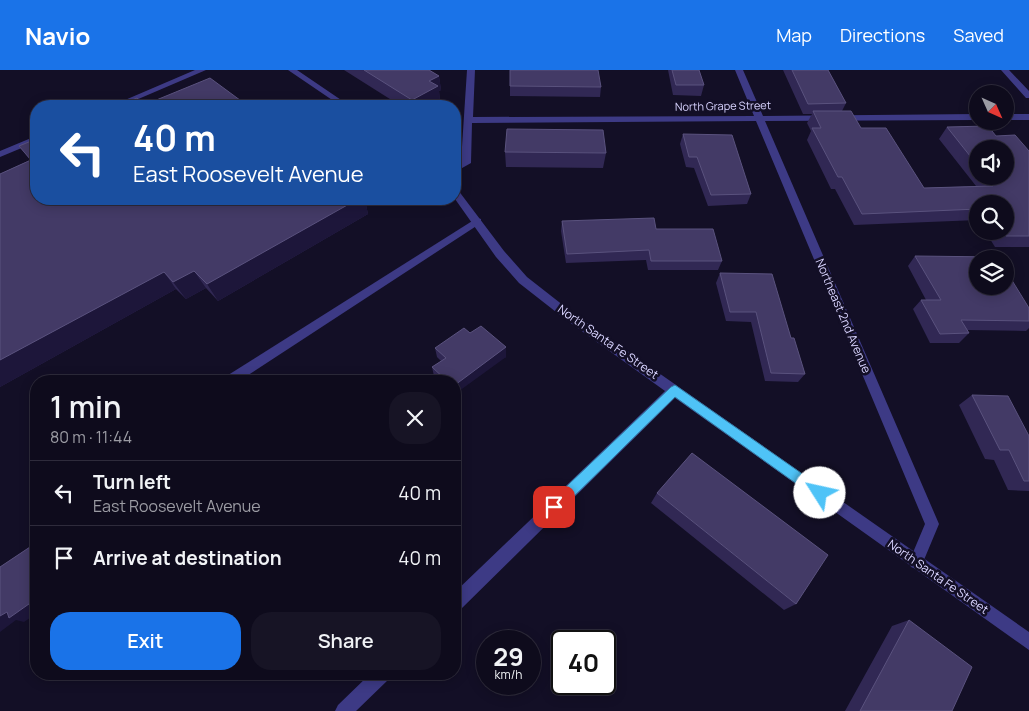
<!DOCTYPE html>
<meta charset="utf-8">
<style>
body{margin:0;font-family:Manrope,sans-serif;background:#171425;color:#f1f3f6;height:100vh;display:flex;flex-direction:column;font-size:19px;white-space:nowrap}
*{box-sizing:border-box;margin:0}
p{font-size:16px;color:#9b9ba3}
.icon{flex:none;width:28px;height:28px;fill:none;stroke:currentColor;stroke-width:2;stroke-linecap:round;stroke-linejoin:round}
.map{position:relative;flex:1;overflow:hidden}
.panel{position:absolute;left:30px;top:305px;width:431px;height:305px;display:flex;flex-direction:column;background:#0e0b1c;border-radius:20px;box-shadow:0 2px 12px #0003,0 0 0 1px #2e2b3b}
.panel>*{flex:none}
.hud{position:absolute;left:30px;top:30px;width:431px;height:105px;border-radius:20px;box-shadow:0 2px 12px #0003,0 0 0 1px #2e2b3b;background:#1a4fa0;color:#fff;overflow:hidden}
.needle{width:32px;rotate:135deg}
.tools{position:absolute;left:969px;top:15px;display:grid;gap:10px}
.tools a{display:grid;place-items:center;width:45px;height:45px;border-radius:50%;background:#0e0b1c;box-shadow:0 2px 12px #0003,0 0 0 1px #2e2b3b;font-size:25px}
.speed{position:absolute;left:476px;top:560px;display:flex;gap:10px;font-size:25px;font-weight:700;text-align:center}
.speed>*{display:grid;place-content:center;width:65px;height:65px;border-radius:50%;background:#0e0b1c;box-shadow:0 2px 12px #0003,0 0 0 1px #2e2b3b;line-height:1}
.speed small{font-size:12px;font-weight:400}
.speed .limit{border:2px solid #111;border-radius:8px;background:#fff;color:#111}
.pin{position:absolute;display:grid;place-items:center;width:42px;height:42px;color:#fff;margin:-21px;border-radius:10px;box-shadow:0 2px 8px #0006}
.me{position:absolute;width:55px;margin:-28px;rotate:305deg;stroke-linejoin:round;filter:drop-shadow(0 0 4px #0008)}
.turn{display:flex;align-items:center;gap:18px;height:105px;padding:0 20px;font-size:22px}
.turn .icon{width:65px;height:65px;stroke-width:2.5}
.turn b{display:block;font-size:35px;line-height:42px}
.round{display:grid;place-items:center;flex:none;width:52px;height:52px;border-radius:20px;background:#171425}
.summary{display:flex;align-items:center;justify-content:space-between;height:85px;padding:0 20px}
h1{font-size:30px;font-weight:600;line-height:38px}
.action{display:flex;gap:10px;margin-top:auto;padding:10px 20px}
.action a{flex:1;height:58px;border-radius:20px;background:#1a73e8;color:#fff;font-size:20px;font-weight:600;line-height:58px;text-align:center}
.action a+a{background:#171425;color:#f1f3f6}
ul{padding:0;list-style:none}
li{display:flex;align-items:center;gap:15px;height:65px;padding:0 20px;border-top:1px solid #2e2b3b}
li div{flex:1}
li b{display:block;font-size:19px}
li em{font-style:normal}
header{display:flex;align-items:center;gap:30px;box-sizing:border-box;height:70px;padding:0 25px;background:#1a73e8;color:#fff}
header strong{font-size:24px}
nav{display:flex;gap:28px;margin-inline-start:auto;font-size:18px}
.map>svg:first-child{display:block}
.lines{fill:none;stroke-linecap:round;stroke-linejoin:round}
.service{fill:#3d3a85;fill-rule:evenodd}
.minor{fill:#3d3a85;fill-rule:evenodd}
.tertiary{fill:#3d3a85;fill-rule:evenodd}
.wall{fill:#312854;fill-rule:evenodd}
.shaded-wall{fill:#1d163a}
.building{fill:#433a66;stroke:#5a527e}
.route{fill:#4fc3f7;stroke:#337fa1}
.labels{text-anchor:middle;stroke-width:5;stroke-linejoin:round;paint-order:stroke}
.far-street-label{font-size:11px;fill:#d9d4ff;stroke:#130f26}
.street-label{font-size:12px;fill:#d9d4ff;stroke:#130f26}
</style>
<header>
<strong>Navio</strong>
<nav><a>Map</a><a>Directions</a><a>Saved</a></nav>
</header>
<div class="map">
<svg width="1029" height="641" viewBox="0 0 1029 641">
<rect width="100%" height="100%" fill="#130f26"/>
<g class="lines">
<path class="service" d="M477,148L481,149V153L239,311H223L225,307Z"/>
<path class="minor" d="M195,0H206L122,36H111Z
M467,0H475L473,47L754,46L735,0H743L763,46L978,44V50L765,51L939,454L921,497L916,499L911,497L909,492L925,454L756,51L472,53L471,93L455,102V95L461,92Z
M1001,0H1009L1029,21V28H1026Z
M1005,44H1029V50H1005Z
M36,66V72L0,87V81Z"/>
<path class="tertiary" d="M288,0H297L350,36H341Z
M455,119L458,120L504,181L527,207L573,243L1029,562V580L675,328L461,539L455,541V522L665,321L565,249L519,213L496,187L455,129Z
M370,604H390L388,610L356,641H335L338,635Z"/>
</g>
<path class="wall" d="M344,0H429L439,6L441,20L439,21L440,31L430,36H401Z
M668,0H699L704,15L701,26L673,25Z
M783,0H828L846,33L842,41L924,118L976,116L939,69L947,57L996,66L1029,81V177H995L985,161H1005V134H978V150L854,155L835,119H831L807,70L811,61L807,53L812,44H803ZM978,79L1005,106H978Z
M510,16L601,17L600,27L510,26Z
M683,64L751,124L747,134L708,136L694,98L686,97L680,74Z
M19,76L365,130L368,144L218,231L206,218L186,229L176,219L0,317V104L30,90Z
M505,82L606,83L603,98L506,97Z
M562,151L656,159L722,191L718,200H648L646,190L566,193L561,161Z
M915,186L1029,238V258L1026,261L967,260L969,263L959,273H930L913,239L921,230H926L908,196Z
M720,203L791,268L805,304L798,312L765,311L751,252L726,251L716,213Z
M470,263L506,277V287L455,311H439L434,306L432,297L441,291L437,287L435,278Z
M972,325L1029,366V421L1008,420L994,390L985,389L959,335Z
M657,423L796,534L784,540L651,433Z
M909,550L952,641H845L892,556Z"/>
<path class="shaded-wall" d="M439,6L441,20L439,21L440,31L430,36H413L412,30L429,11Z
M355,129H368L365,130L368,144L218,231L207,214Z
M194,201L206,218L186,229L173,212Z
M164,202L176,219L0,317V290Z
M506,277V287L455,324V315Z
M36,529V544L24,552L16,550L0,562V546L7,542Z"/>
<path class="building" d="M364,0H429L439,6L429,11L438,16L412,30Z
M510,0H598L601,17L510,16Z
M672,0H699L704,15H676Z
M792,0H828L846,33L808,34Z
M210,8L248,36H117L137,28L141,32L145,30L149,33Z
M813,41H851L861,58H886L924,118L993,116L986,106H1005V79H978V96L947,57L988,56L996,66L1015,65L1029,81V166H1006L1002,161H1005V134H978V139L862,144L842,107H838L812,58H821Z
M507,59L603,60L606,83L505,82Z
M683,64L732,65L751,124L711,125L697,87H689Z
M36,69V129H358L207,214L194,201L173,212L164,202L0,290V104L31,90L19,76Z
M654,148L656,159H713L722,191H651L649,180L567,184L562,151Z
M915,186L997,187L998,189H978V216H1005V199L1029,238V251L961,250L969,263L940,264L921,230H941Z
M720,203L772,204L791,268H794L805,304L771,303L756,242H730Z
M481,256L506,277L455,315V311H447L432,297L446,288L435,278L464,258L470,263Z
M972,325L1008,326L1029,366V411H1024L1009,380H1000Z
M692,383L828,485L796,534L657,423Z
M36,473V529L9,548L7,542L0,546V497Z
M909,550L972,597L952,641H860Z"/>
<path class="route" d="M675,315L824,419L826,423L824,427L820,429L815,427L675,327L558,442L554,444L549,442L547,437L549,433L671,317Z"/>
<g class="labels">
<g class="far-street-label">
<text transform="translate(723 36) rotate(-1)" y="4">North Grape Street</text>
</g>
<g class="street-label">
<text transform="translate(843 246) rotate(67)" y="4">Northeast 2nd Avenue</text>
<text transform="translate(608 272) rotate(35)" y="4">North Santa Fe Street</text>
<text transform="translate(938 507) rotate(35)" y="4">North Santa Fe Street</text>
</g>
</g>
</svg>
<div class="tools">
<a><svg class="needle" viewBox="-14 -14 28 28"><path d="M0-13l5 13h-10z" fill="#e53935"/><path d="M0 13l5-13h-10z" fill="#9b9ba3"/></svg></a>
<a><svg class="icon" aria-label="sound" viewBox="0 0 24 24"><path d="M4 9h4l5-4v14l-5-4H4zM17 9q2 3 0 6"/></svg></a>
<a><svg class="icon" aria-label="search" viewBox="0 0 24 24"><circle cx="10" cy="10" r="6"/><path d="M15 15l6 6"/></svg></a>
<a><svg class="icon" aria-label="layers" viewBox="0 0 24 24"><path d="M12 4l9 5-9 5-9-5zM3 14l9 5 9-5"/></svg></a>
</div>
<div class="speed"><div>29<small>km/h</small></div><div class="limit">40</div></div>
<div class="pin" style="left:554px;top:437px;background:#d93025"><svg class="icon" aria-label="arrive" viewBox="0 0 24 24"><path d="M6 21V4h12l-3 4 3 4H6"/></svg></div>
<svg class="me" style="left:820px;top:423px" viewBox="-20 -20 40 40"><circle r="19" fill="#fff"/><path d="M0-13L10 11 0 6-10 11z" fill="#4fc3f7"/></svg>
<div class="hud">
<div class="turn"><svg class="icon" aria-label="left" viewBox="0 0 24 24"><path d="M17 20v-9H6M10 6l-5 5 5 5"/></svg><div><b>40 m</b>East Roosevelt Avenue</div></div>
</div>
<section class="panel">
<div class="summary"><div><h1>1 min</h1><p>80 m · 11:44</p></div><a class="round"><svg class="icon" aria-label="close" viewBox="0 0 24 24"><path d="M6 6l12 12M18 6L6 18"/></svg></a></div>
<ul>
<li><svg class="icon" aria-label="left" viewBox="0 0 24 24"><path d="M17 20v-9H6M10 6l-5 5 5 5"/></svg><div><b>Turn left</b><p>East Roosevelt Avenue</p></div><em>40 m</em></li>
<li><svg class="icon" aria-label="arrive" viewBox="0 0 24 24"><path d="M6 21V4h12l-3 4 3 4H6"/></svg><div><b>Arrive at destination</b></div><em>40 m</em></li>
</ul>
<div class="action"><a>Exit</a><a>Share</a></div>
</section>
</div>
